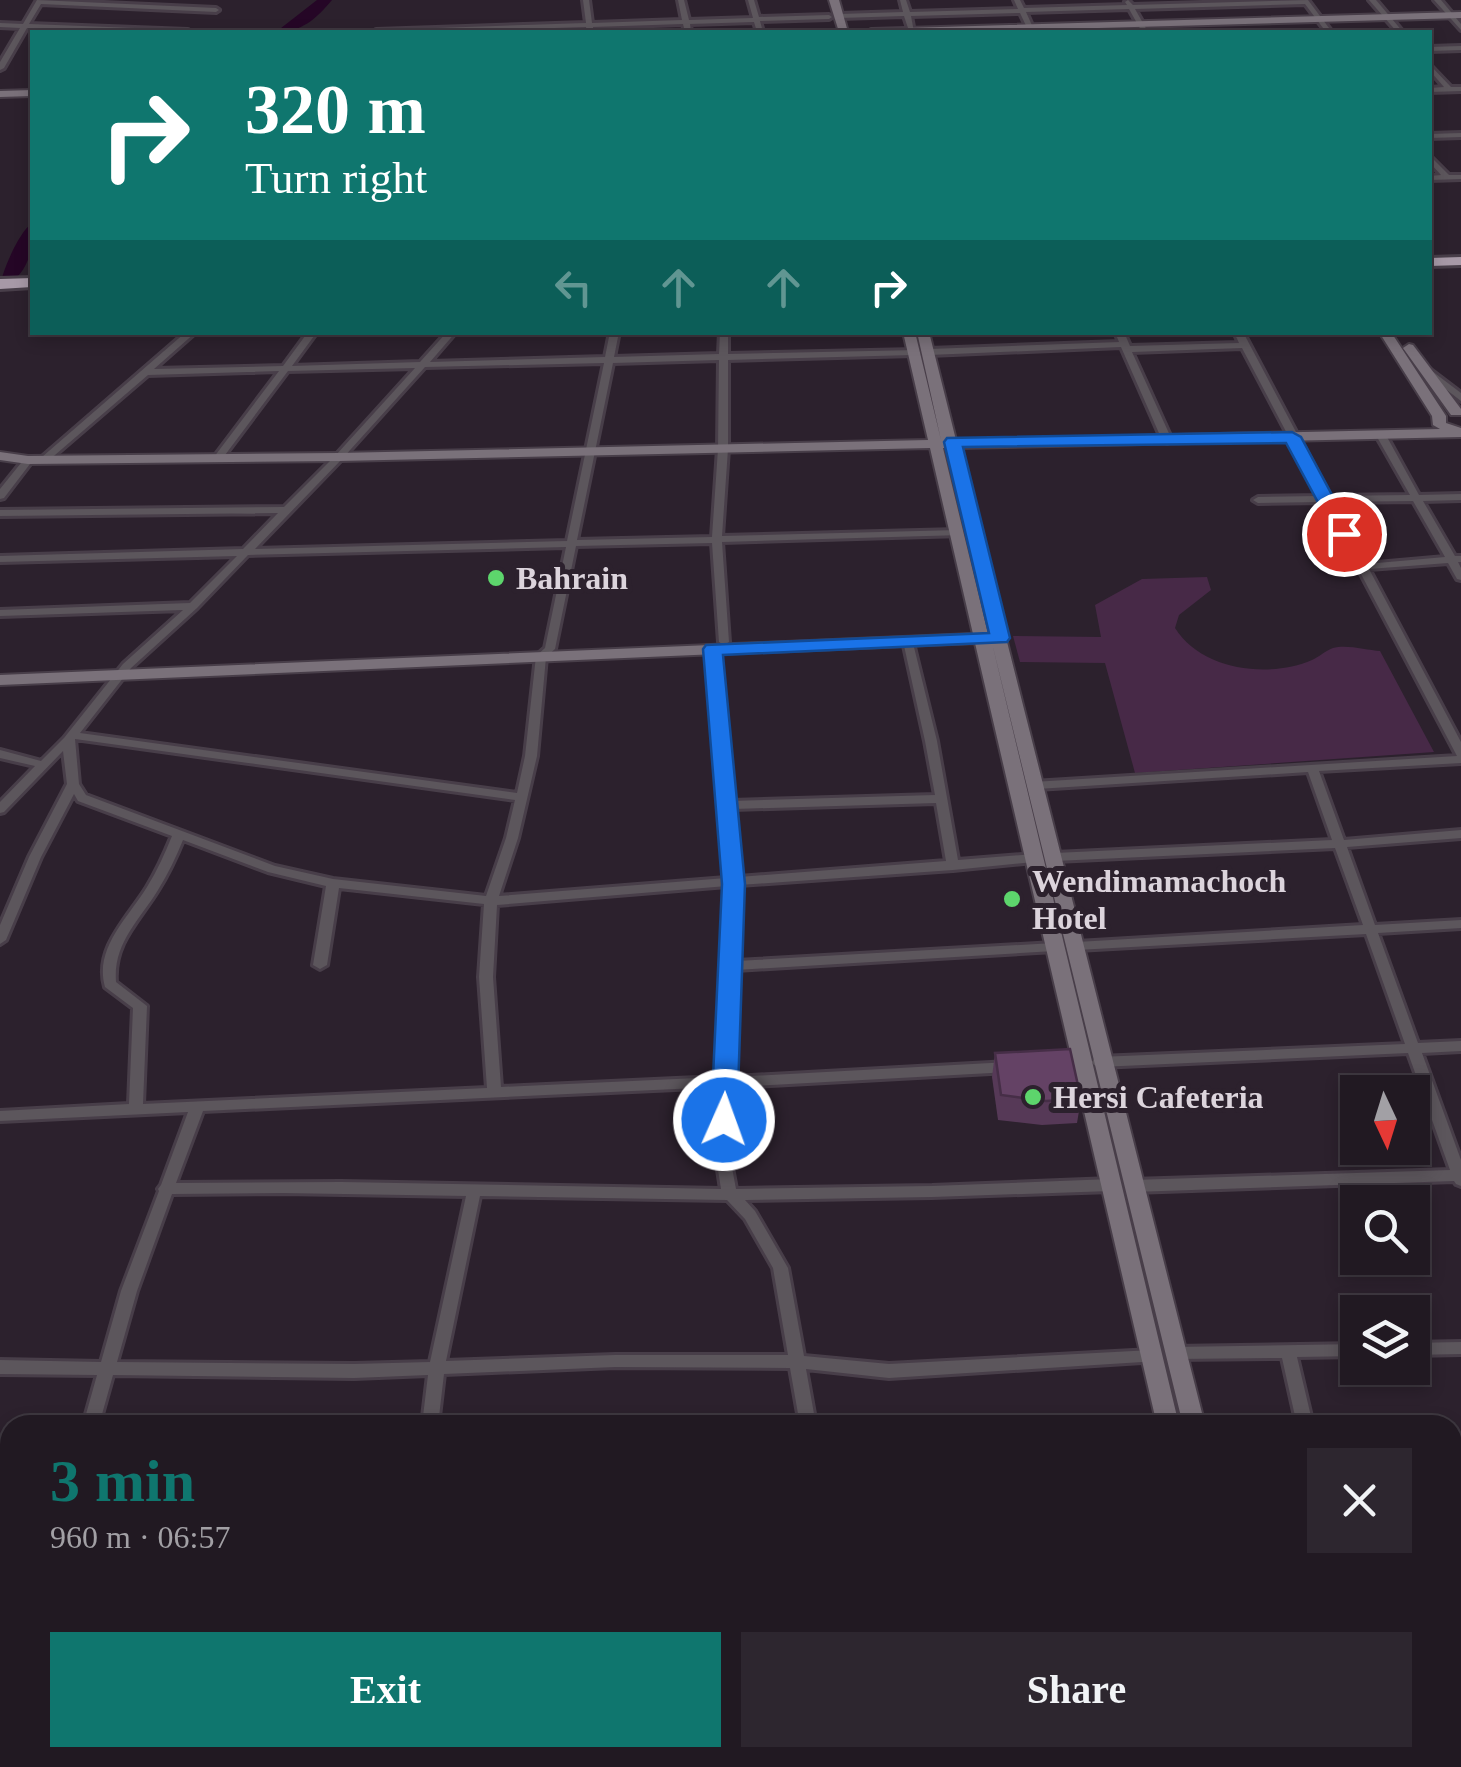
<!DOCTYPE html>
<meta charset="utf-8">
<style>
body{margin:0;font-family:"Times New Roman",serif;background:#2d262f;color:#f1f3f6;height:100vh;display:flex;flex-direction:column;font-size:38px;white-space:nowrap}
*{box-sizing:border-box;margin:0}
p{font-size:32px;color:#a2a0a5}
.icon{flex:none;width:55px;height:55px;fill:none;stroke:currentColor;stroke-width:2;stroke-linecap:round;stroke-linejoin:round}
.map{position:relative;flex:1;overflow:hidden}
.sheet{position:absolute;left:0px;top:1415px;width:1462px;height:352px;display:flex;flex-direction:column;background:#211922;border-radius:30px 30px 0 0;box-shadow:0 5px 15px #0003,0 0 0 2px #3e3840}
.sheet>*{flex:none}
.banner{position:absolute;left:30px;top:30px;width:1402px;height:305px;border-radius:0px;box-shadow:0 5px 15px #0003,0 0 0 2px #3e3840;background:#0f766e;color:#fff;overflow:hidden}
.needle{width:65px;rotate:176deg}
.controls{position:absolute;left:1340px;top:1075px;display:grid;gap:20px}
.controls a{display:grid;place-items:center;width:90px;height:90px;border-radius:0px;background:#211922;box-shadow:0 5px 15px #0003,0 0 0 2px #3e3840;font-size:50px}
.pin{position:absolute;display:grid;place-items:center;width:85px;height:85px;color:#fff;margin:-42px;border:5px solid #fff;border-radius:50%;box-shadow:0 2px 10px #0007}
.me{position:absolute;width:110px;margin:-55px;rotate:2deg;stroke-linejoin:round;filter:drop-shadow(0 0 8px #0008)}
.turn{display:flex;align-items:center;gap:35px;height:210px;padding:0 50px;font-size:45px}
.turn .icon{width:130px;height:130px;stroke-width:2.5}
.turn b{display:block;font-size:70px;line-height:85px}
.lanes{display:flex;align-items:center;height:95px;padding:0 50px;background:#0003;justify-content:center;gap:50px;direction:ltr}
.lanes .off{opacity:.35}
.round{display:grid;place-items:center;flex:none;width:105px;height:105px;border-radius:0px;background:#2d262f}
.headline{display:flex;align-items:center;justify-content:space-between;height:170px;padding:0 50px}
h1{font-size:60px;font-weight:800;line-height:75px;color:#0f766e}
.button{display:flex;gap:20px;margin-top:auto;padding:20px 50px}
.button a{flex:1;height:115px;border-radius:0px;background:#0f766e;color:#fff;font-size:40px;font-weight:800;line-height:115px;text-align:center}
.button a+a{background:#2d262f;color:#f1f3f6}
.map>svg:first-child{display:block}
.green{fill:#472947}
.lines{fill:none;stroke-linecap:round;stroke-linejoin:round}
.river{fill:#250626;fill-rule:evenodd}
.street-casing{stroke:#483e49;stroke-width:6}
.secondary-casing{stroke:#483e49;stroke-width:4}
.highway-casing{stroke:#483e49;stroke-width:6}
.street{fill:#5c565c;fill-rule:evenodd}
.secondary{fill:#7a717a;fill-rule:evenodd}
.highway{fill:#a799a7;fill-rule:evenodd}
.wall{fill:#563957}
.building{fill:#644265;stroke:#462e47;stroke-width:2.5}
.route{fill:#1a73e8;stroke:#114b97;stroke-width:2.5}
.poi-dot{fill:#5dd56c;stroke:#2c212d;stroke-width:4}
.labels{text-anchor:middle;stroke-width:10;stroke-linejoin:round;paint-order:stroke}
.poi-label{font-size:32px;font-weight:bold;fill:#dcd4dc;stroke:#2c212d;text-anchor:start}
</style>
<div class="map">
<svg width="1461" height="1767" viewBox="0 0 1461 1767">
<rect width="100%" height="100%" fill="#2c212d"/>
<path class="green" d="M1207,577L1211,590L1179,615L1175,628C1201,670 1268,679 1312,660C1319,657 1325,651 1333,648C1346,644 1367,650 1380,651L1434,752L1135,773L1105,663L1020,662L1013,636L1101,637L1095,605L1142,579Z"/>
<g class="lines">
<path class="river" d="M317,0H332C316,19 302,32 276,32Z
M32,224C34,250 28,277 0,288C0,275 21,228 32,224Z"/>
<g class="street-casing">
<path id="street" d="M37,0L216,8L219,10L216,12L41,4L29,24L188,30L191,32H147L27,28L4,68L0,70V62L20,28L0,27V23L23,24Z
M583,0H589L592,23L682,20L678,0H684L689,20L753,18L748,0H754L759,17L829,15L832,17L829,19L760,21L763,32H757L754,22L690,24L691,32H685L683,24L593,27V32H587L586,27L422,32H373L376,30L586,23Z
M900,0H906L910,12L1018,9L1014,0H1020L1024,8L1127,5L1125,2L1128,0L1133,5L1308,0L1332,32H1326L1305,4L1135,9L1148,32H1142L1129,9L1026,12L1035,32H1029L1020,13L911,16L914,32L909,31L904,16L840,18L837,16L840,14L903,12Z
M1369,0H1376L1403,32H1397Z
M1434,0H1441L1461,24V30Z
M1461,46V50L1430,51V47Z
M1430,65L1451,87H1461V91L1430,92V88L1444,87L1430,71Z
M1461,133V137L1430,138V134Z
M1430,156L1449,175H1461V179L1430,180V176L1441,175L1430,163Z
M186,332H196L154,369L283,366L308,332H317L292,366L420,362L447,332H456L430,362L605,357L610,332H619L614,357L719,354L720,332H728V354L917,350V354L914,355L728,360V449L722,536L958,530L962,531V535L722,542L729,642L724,645L719,642L712,543L576,546L555,649L546,657L537,756L518,838L499,896L726,878L708,649L713,646L718,649L732,801L935,795L925,741L903,641L908,638L912,639L937,741L958,860L1034,854L1040,858L1034,862L953,870L739,885L737,961L1054,943L1060,947L1054,951L736,970L733,1077L1009,1062L1014,1064L1016,1067L1014,1070L1009,1072L733,1087L730,1157L736,1189L932,1186L1111,1179L1116,1181L1118,1185L1116,1189L1111,1191L932,1197L745,1200L755,1211L788,1268L804,1356L889,1364L1152,1350L1158,1351L1160,1356L1158,1361L889,1378L806,1369L816,1425H800L790,1368L615,1367L444,1374L438,1425H422L428,1375L354,1378L113,1375L99,1425H83L97,1375L0,1374V1360L101,1362L121,1291L159,1191L158,1189L161,1185L188,1112L0,1121V1111L129,1104L133,1008L105,987C94,948 128,918 147,887C157,871 165,853 172,836L78,801L74,794L41,857L6,940L0,944V925L29,857L67,784L63,751L4,812L0,813V802L35,766L0,758V750L41,761L64,738L123,664L183,610L0,616V610L190,603L237,556L0,562V556L243,549L278,513L0,516V510L284,507L336,455L415,368L288,371L222,459L219,460L214,457L279,371L148,375L48,461H42V457ZM719,360L718,449L712,537L577,540L613,363ZM604,363L567,541L255,549L342,459L425,367ZM566,547L545,648L536,656L525,756L517,793L80,733L131,668L197,608L248,555ZM75,739L515,800L506,838L486,896L333,879L275,866L86,795L79,784ZM936,803L946,861L739,877L733,809ZM183,840L268,872L326,886L313,965L320,969L327,965L339,888L484,904L479,977L487,1088L143,1104L147,1006L116,982C113,943 139,921 158,890C168,874 176,857 183,840ZM727,886L719,1077L501,1087L493,977L497,905ZM719,1087L716,1157L721,1189L341,1182L176,1183L203,1111ZM283,1193L466,1196L430,1362L354,1364L117,1362L137,1291L172,1194ZM480,1196L727,1200L745,1219L773,1268L788,1355H615L446,1361Z
M1115,332H1124L1130,346L1239,343L1234,332H1243L1330,496L1410,495L1377,437L1382,434L1387,437L1419,495L1461,494V500L1423,501L1455,556H1461V562H1458L1461,568V580L1457,579L1448,563L1369,569L1461,742V763L1319,771L1344,840L1461,830V838L1347,847L1375,925L1461,920V928L1378,933L1418,1043L1461,1041V1051L1422,1053L1461,1160V1186L1456,1184L1454,1181L1133,1192L1128,1190L1126,1186L1128,1182L1133,1180L1450,1170L1408,1053L1099,1067L1094,1065L1092,1062L1094,1059L1099,1057L1405,1044L1366,934L1077,950L1071,946L1077,942L1363,925L1335,848L1055,861L1049,857L1055,853L1332,840L1308,772L1037,789L1033,788L1031,785L1033,782L1457,756L1323,502L1258,503L1253,500L1258,497L1320,496L1242,348L1132,352L1172,440L1167,443L1162,440L1121,347L929,355L925,352L929,349L1119,342ZM1413,501L1445,557L1366,564L1333,502Z
M1424,365L1461,393V401L1421,370L1419,368Z
M28,457L33,460L4,498L0,499V489L25,458Z
M1461,1342V1354L1412,1355V1343Z
M1358,1344V1356L1297,1357L1313,1425H1297L1282,1358L1174,1359L1168,1358L1166,1353L1168,1348L1174,1347Z
M1452,1526H1461V1540H1452Z
M10,1557V1573L0,1574V1558Z
M10,1657V1693L6,1702L0,1704V1668L4,1659Z
M1452,1728H1461V1746H1452Z
M346,1758H364L361,1767H343Z
M853,1758H871L872,1767H854Z"/>
</g>
<g class="secondary-casing">
<path id="secondary" d="M829,0H839L848,32H839Z
M1461,12V18L952,32H866L871,29Z
M32,90V96L0,97V91Z
M903,332H915L941,440L917,332H929L956,440L1440,429L1433,425L1432,416L1379,332H1391L1446,416V423L1461,428V437L958,448L1205,1425H1183L992,643L1179,1425H1157L975,643L0,685V675L973,634L930,448L339,461L28,464L0,460V452L28,456L339,453L928,440ZM943,448H945L990,634H988Z
M1409,344L1413,345L1461,409V415H1451L1403,348Z
M1237,1758H1263L1266,1767H1240Z
M1268,1758H1294L1297,1767H1271Z"/>
</g>
<g class="highway-casing">
<path id="highway" d="M1461,257V265L1430,266V258Z
M0,279L32,278V287L0,289Z"/>
</g>
<use href="#street" class="street"/>
<use href="#secondary" class="secondary"/>
<use href="#highway" class="highway"/>
</g>
<path class="wall" d="M995,1053L1081,1099L1077,1123L1042,1125L998,1120L992,1077Z"/>
<path class="building" d="M1070,1049L1081,1099L1046,1101L1001,1095L995,1053Z"/>
<path class="route" d="M1292,432L1301,437L1353,534L1350,538L1344,539L1335,534L1286,443L963,447L1010,638L1007,642L723,655L745,884L737,1120L733,1127H715L711,1120L722,884L703,649L706,645L989,633L944,442L947,438Z"/>
<g class="poi-dot">
<circle cx="496" cy="578" r="10"/>
<circle cx="1012" cy="899" r="10"/>
<circle cx="1033" cy="1097" r="10"/>
</g>
<g class="labels">
<g class="poi-label">
<text x="516" y="589">Bahrain</text>
<text x="1032" y="892">Wendimamachoch<tspan x="1032" dy="37">Hotel</tspan></text>
<text x="1053" y="1108">Hersi Cafeteria</text>
</g>
</g>
</svg>
<div class="controls">
<a><svg class="needle" viewBox="-14 -14 28 28"><path d="M0-13l5 13h-10z" fill="#e53935"/><path d="M0 13l5-13h-10z" fill="#a2a0a5"/></svg></a>
<a><svg class="icon" aria-label="search" viewBox="0 0 24 24"><circle cx="10" cy="10" r="6"/><path d="M15 15l6 6"/></svg></a>
<a><svg class="icon" aria-label="layers" viewBox="0 0 24 24"><path d="M12 4l9 5-9 5-9-5zM3 14l9 5 9-5"/></svg></a>
</div>
<div class="pin" style="left:1344px;top:534px;background:#d93025"><svg class="icon" aria-label="arrive" viewBox="0 0 24 24"><path d="M6 21V4h12l-3 4 3 4H6"/></svg></div>
<svg class="me" style="left:724px;top:1120px" viewBox="-20 -20 40 40"><circle r="17" fill="#1a73e8" stroke="#fff" stroke-width="3"/><path d="M0-11L8 9 0 5-8 9z" fill="#fff"/></svg>
<div class="banner">
<div class="turn"><svg class="icon" aria-label="right" viewBox="0 0 24 24"><path d="M7 20v-9h11M14 6l5 5-5 5"/></svg><div><b>320 m</b>Turn right</div></div>
<div class="lanes"><svg class="icon off" aria-label="left" viewBox="0 0 24 24"><path d="M17 20v-9H6M10 6l-5 5 5 5"/></svg><svg class="icon off" aria-label="ahead" viewBox="0 0 24 24"><path d="M12 20V5M6 11l6-6 6 6"/></svg><svg class="icon off" aria-label="ahead" viewBox="0 0 24 24"><path d="M12 20V5M6 11l6-6 6 6"/></svg><svg class="icon" aria-label="right" viewBox="0 0 24 24"><path d="M7 20v-9h11M14 6l5 5-5 5"/></svg></div>
</div>
<section class="sheet">
<div class="headline"><div><h1>3 min</h1><p>960 m · 06:57</p></div><a class="round"><svg class="icon" aria-label="close" viewBox="0 0 24 24"><path d="M6 6l12 12M18 6L6 18"/></svg></a></div>
<div class="button"><a>Exit</a><a>Share</a></div>
</section>
</div>
